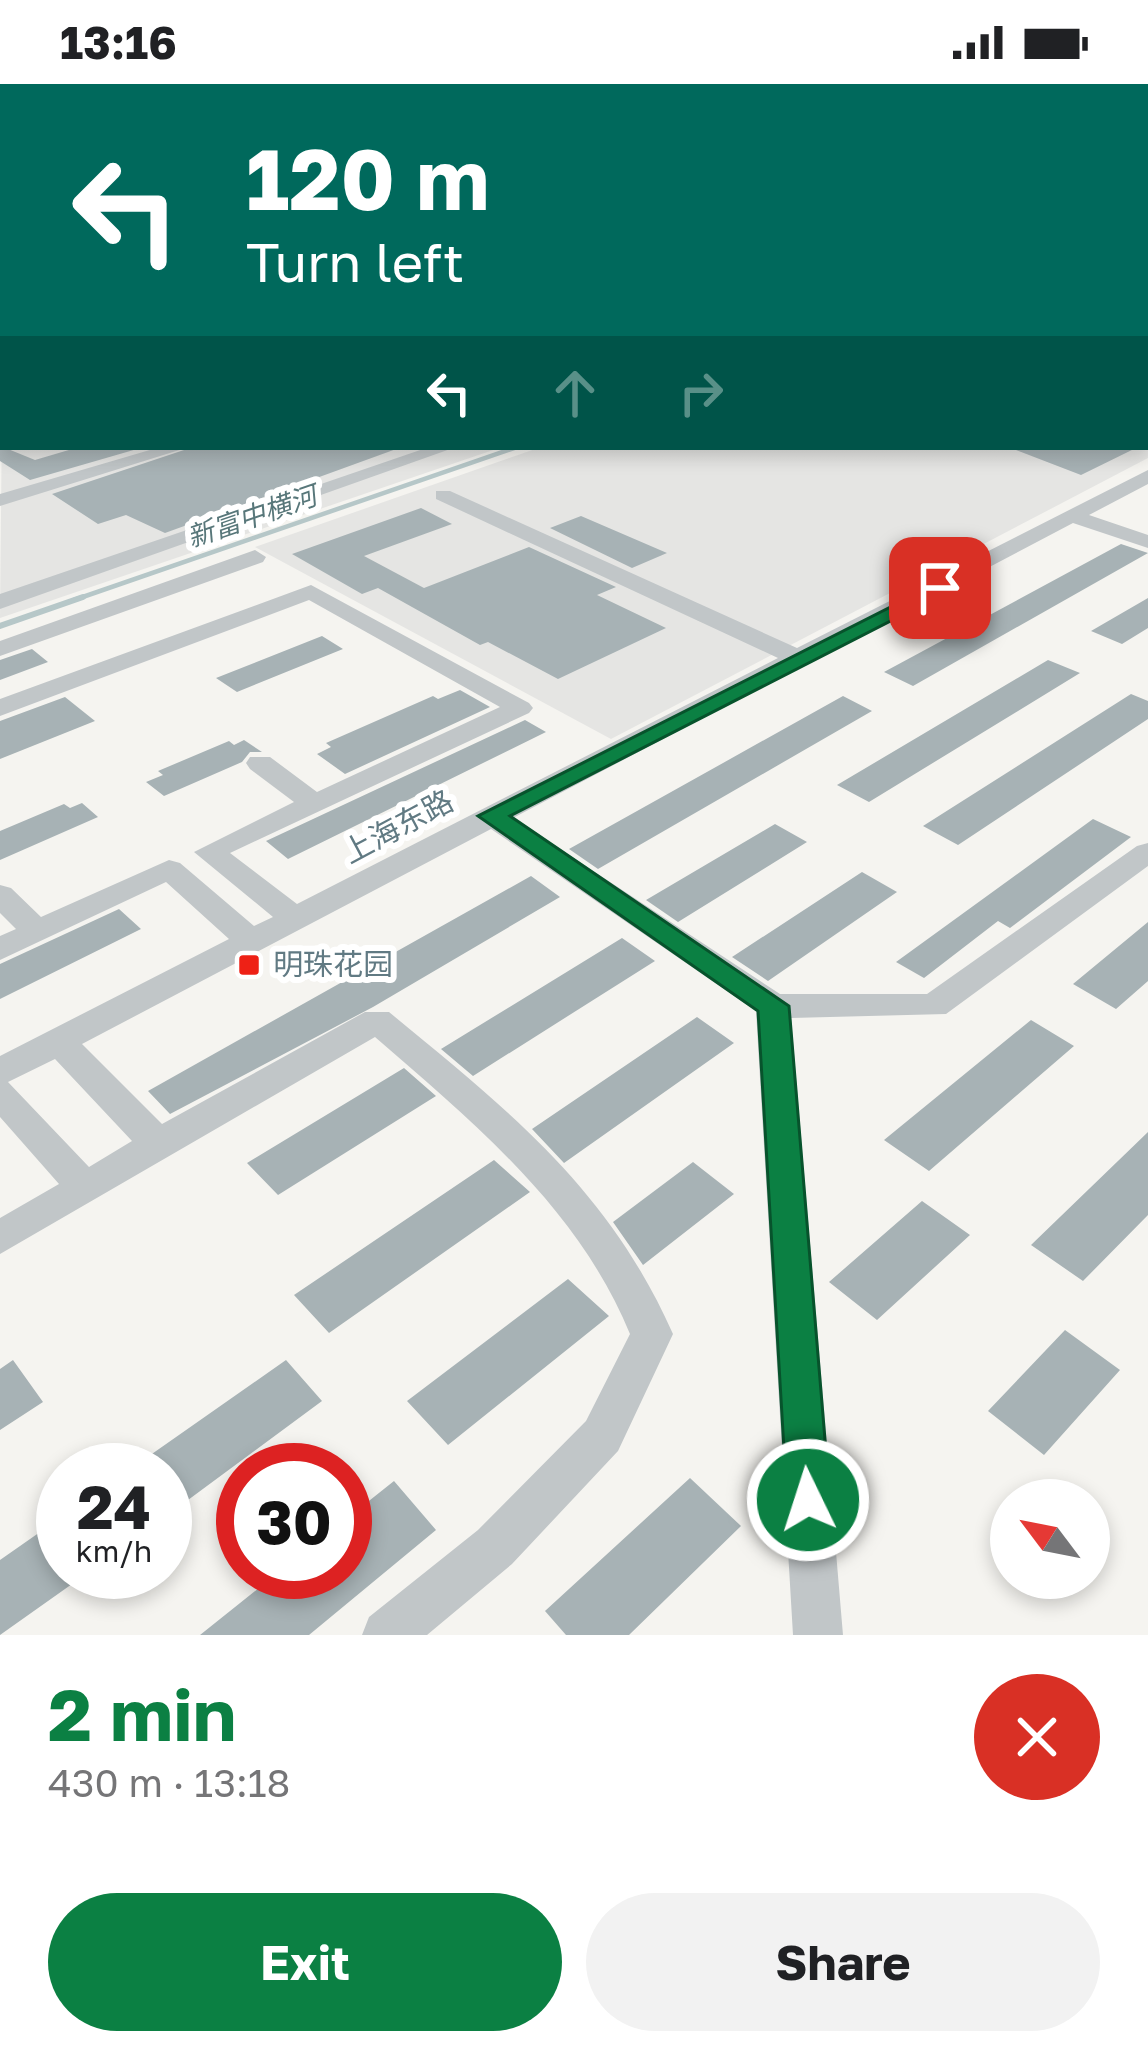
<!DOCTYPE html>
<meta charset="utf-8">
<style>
body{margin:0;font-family:"Golos Text","Noto Sans SC",sans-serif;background:#f2f2f2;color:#202124;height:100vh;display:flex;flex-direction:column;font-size:45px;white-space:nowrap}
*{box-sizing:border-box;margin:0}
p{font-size:39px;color:#757577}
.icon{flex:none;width:66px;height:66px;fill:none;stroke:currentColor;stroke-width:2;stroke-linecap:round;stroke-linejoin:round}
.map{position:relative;height:1551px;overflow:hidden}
.details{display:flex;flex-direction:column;background:#fff;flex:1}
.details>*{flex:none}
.hud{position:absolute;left:0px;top:0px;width:1149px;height:366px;box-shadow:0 6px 18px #0003;background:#00695c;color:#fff;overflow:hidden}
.needle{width:78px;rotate:302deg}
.controls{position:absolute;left:990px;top:1395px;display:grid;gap:24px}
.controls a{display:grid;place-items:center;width:120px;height:120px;border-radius:50%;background:#fff;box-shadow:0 6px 18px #0003;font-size:60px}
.speed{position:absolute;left:36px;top:1359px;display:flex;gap:24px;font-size:60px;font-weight:700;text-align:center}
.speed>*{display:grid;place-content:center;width:156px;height:156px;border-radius:50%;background:#fff;box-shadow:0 6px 18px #0003;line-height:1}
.speed small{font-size:30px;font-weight:400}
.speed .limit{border:18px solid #d22;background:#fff;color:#111}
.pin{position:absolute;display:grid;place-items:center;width:102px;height:102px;color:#fff;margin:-51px;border-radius:24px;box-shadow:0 6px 18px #0006}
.me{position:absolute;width:132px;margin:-66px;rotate:356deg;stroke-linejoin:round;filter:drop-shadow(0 0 9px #0008)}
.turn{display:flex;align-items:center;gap:42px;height:252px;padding:0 48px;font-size:54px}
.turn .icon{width:156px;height:156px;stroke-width:2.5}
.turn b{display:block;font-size:84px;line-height:102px}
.lanes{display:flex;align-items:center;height:114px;padding:0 48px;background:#0003;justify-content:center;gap:60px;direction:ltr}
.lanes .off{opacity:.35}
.round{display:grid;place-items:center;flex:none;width:126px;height:126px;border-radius:63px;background:#f2f2f2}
.headline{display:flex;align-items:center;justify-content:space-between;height:204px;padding:0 48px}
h1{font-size:72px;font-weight:700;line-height:90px;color:#0b8043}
.action{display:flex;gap:24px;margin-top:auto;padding:24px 48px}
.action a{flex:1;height:138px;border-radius:72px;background:#0b8043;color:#fff;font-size:48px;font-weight:700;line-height:138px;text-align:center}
.action a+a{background:#f2f2f2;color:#202124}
.status{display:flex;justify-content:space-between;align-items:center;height:84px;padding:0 60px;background:#fff;direction:ltr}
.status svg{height:33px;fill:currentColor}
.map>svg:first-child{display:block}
.built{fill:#e5e5e3}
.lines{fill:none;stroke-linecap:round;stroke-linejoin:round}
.stream-far1{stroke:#b6c7c8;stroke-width:4.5}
.stream{stroke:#b6c7c8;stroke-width:6}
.building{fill:#a7b2b5}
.major-casing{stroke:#b2b8ba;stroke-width:6}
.minor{fill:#c1c6c8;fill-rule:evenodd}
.major{fill:#fff;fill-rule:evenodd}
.route{fill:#0b8043;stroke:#07532c;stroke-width:3}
.poi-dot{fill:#ee2116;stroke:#fff;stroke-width:4.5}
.labels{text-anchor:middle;stroke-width:12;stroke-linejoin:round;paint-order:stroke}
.far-water-label{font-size:27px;font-style:italic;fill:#58777a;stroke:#fff}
.street-label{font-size:30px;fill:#617a83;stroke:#fff}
.poi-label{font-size:30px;fill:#617a83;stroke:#fff;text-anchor:start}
</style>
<div class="status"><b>13:16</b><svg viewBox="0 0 49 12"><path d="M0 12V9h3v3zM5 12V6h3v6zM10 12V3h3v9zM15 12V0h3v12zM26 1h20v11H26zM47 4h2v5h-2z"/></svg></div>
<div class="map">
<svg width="1148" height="1551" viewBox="0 0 1148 1551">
<rect width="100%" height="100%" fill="#f5f4f0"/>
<path class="built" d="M3,224V363H502L0,534Z
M1148,331V374L611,655L255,463L541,363H1146Z"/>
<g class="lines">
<path class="stream-far1" d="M74,516L517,363"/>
<path class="stream" d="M0,542L83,513"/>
</g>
<path class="building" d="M0,356L3,363L35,376L79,363H144L30,396L0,377Z
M193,363H399V364L165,449L126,431L98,440L52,410Z
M1008,363H1138L1081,391Z
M421,424L452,440L364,472L424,504L529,463L616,503L597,511L666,544L558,595L488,558L480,561L378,504L362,510L292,470Z
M581,432L667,469L632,484L550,444Z
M1121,460L1148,469L913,602L884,588Z
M1148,514V544L1122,560L1091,547Z
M322,552L343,565L237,608L216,594Z
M32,565L48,578L0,596V576Z
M1048,576L1080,589L869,718L837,701Z
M460,606L490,623L345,690L317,670L331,663L326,659L433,612L438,615Z
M1131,610L1148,617V635L958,761L923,742Z
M843,612L872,627L598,785L569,765Z
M65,613L95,637L0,675V637Z
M525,636L546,648L288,775L266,757Z
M244,656L262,668H250L242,678L164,712L146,698L163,691L158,687L229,657L234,661Z
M82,719L98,733L0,776V747L64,720L70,724Z
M1093,735L1131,753L1010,844L998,837L924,894L896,878Z
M775,740L807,758L678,838L646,816Z
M862,788L897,808L768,897L732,873Z
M531,792L560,813L373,923L170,1030L148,1007Z
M119,825L141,845L0,915V880Z
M1148,838V897L1116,925L1073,900Z
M622,854L655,877L473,992L441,965Z
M697,933L734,959L564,1079L532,1045Z
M1031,936L1074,962L929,1087L884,1056Z
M404,984L436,1012L278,1111L247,1079Z
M1148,1048V1131L1083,1197L1031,1161Z
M494,1076L530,1108L329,1249L294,1211Z
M693,1078L734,1110L643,1181L613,1138Z
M922,1117L970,1151L877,1236L829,1198Z
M568,1195L609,1232L448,1361L407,1317Z
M1065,1246L1120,1286L1044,1371L988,1327Z
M13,1276L43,1318L0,1346V1285Z
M286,1276L322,1317L165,1433V1386H129Z
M690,1394L741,1442L629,1551H566L545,1527Z
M394,1397L436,1446L309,1551H200L279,1488H345V1436Z
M63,1432V1488H89L0,1551V1476Z"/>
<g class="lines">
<g class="major-casing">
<path id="major" d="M0,164H3L0,171Z"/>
</g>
<path class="minor" d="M1146,276L1148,277V287H1146Z
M1146,312H1148V323H1146Z
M160,363H189L0,422V410Z
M429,363H456L0,525V510Z
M1148,386V400L1089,431L1148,451V464L1073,439L513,734L780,910H927L1137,762L1148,759V782L946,930L791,934L843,1551H793L756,927L491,745L82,960L162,1040L365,928H389C509,1027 608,1104 673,1250L618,1367L512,1480L427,1551H362L369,1533L478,1446L586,1337L630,1250C578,1124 475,1040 375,953L0,1170V1134L59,1100L0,1033V972L229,855L166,798L0,876V852L16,845L0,829V801L11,804L41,833L169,776L180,779L254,842L273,833L194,768L294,718L250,685L246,679L250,673H270L317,708L500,623L309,516L0,632V615L311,501L529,619L533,624L529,629L230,769L297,820L778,574L436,415V407H450L797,564ZM55,975L132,1057L89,1083L8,998Z
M255,466L266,473L263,478L0,572V557Z"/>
<use href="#major" class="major"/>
</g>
<linearGradient id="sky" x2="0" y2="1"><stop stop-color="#94bcdb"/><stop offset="0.43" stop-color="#fafaf8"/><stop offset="1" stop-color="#fafaf8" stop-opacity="0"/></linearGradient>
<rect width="1148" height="382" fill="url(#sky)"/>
<path class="route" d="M940,498L950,504L947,508L510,732L789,922L830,1416L824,1431L808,1437L793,1431L787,1416L758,927L478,732Z"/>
<rect class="poi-dot" x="237" y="869" width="24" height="24" rx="6"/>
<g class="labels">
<g class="far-water-label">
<text transform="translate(252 433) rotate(-19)" y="9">新富中横河</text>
</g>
<g class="street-label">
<text transform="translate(398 743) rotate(-28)" y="10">上海东路</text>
</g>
<g class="poi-label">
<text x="273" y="891">明珠花园</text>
</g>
</g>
</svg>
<div class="controls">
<a><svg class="needle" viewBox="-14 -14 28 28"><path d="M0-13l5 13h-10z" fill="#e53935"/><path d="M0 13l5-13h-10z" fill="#757577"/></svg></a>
</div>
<div class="speed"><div>24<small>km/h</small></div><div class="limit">30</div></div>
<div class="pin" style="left:940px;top:504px;background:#d93025"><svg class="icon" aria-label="arrive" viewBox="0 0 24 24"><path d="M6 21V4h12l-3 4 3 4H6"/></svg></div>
<svg class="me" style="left:808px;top:1416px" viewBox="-20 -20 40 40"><circle r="17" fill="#0b8043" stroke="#fff" stroke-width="3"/><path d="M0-11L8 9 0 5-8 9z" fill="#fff"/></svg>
<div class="hud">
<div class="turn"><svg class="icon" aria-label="left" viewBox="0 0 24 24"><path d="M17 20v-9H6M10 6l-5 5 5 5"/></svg><div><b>120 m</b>Turn left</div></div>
<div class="lanes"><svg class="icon" aria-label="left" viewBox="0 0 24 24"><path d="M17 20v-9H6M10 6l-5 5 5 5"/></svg><svg class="icon off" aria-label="ahead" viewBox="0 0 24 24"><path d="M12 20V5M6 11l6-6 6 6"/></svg><svg class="icon off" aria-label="right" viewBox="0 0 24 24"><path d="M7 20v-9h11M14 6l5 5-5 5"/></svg></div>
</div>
</div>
<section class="details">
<div class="headline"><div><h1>2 min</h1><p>430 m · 13:18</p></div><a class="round" style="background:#d93025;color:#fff"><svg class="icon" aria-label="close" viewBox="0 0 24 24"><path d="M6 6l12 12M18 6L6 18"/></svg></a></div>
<div class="action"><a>Exit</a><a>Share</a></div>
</section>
